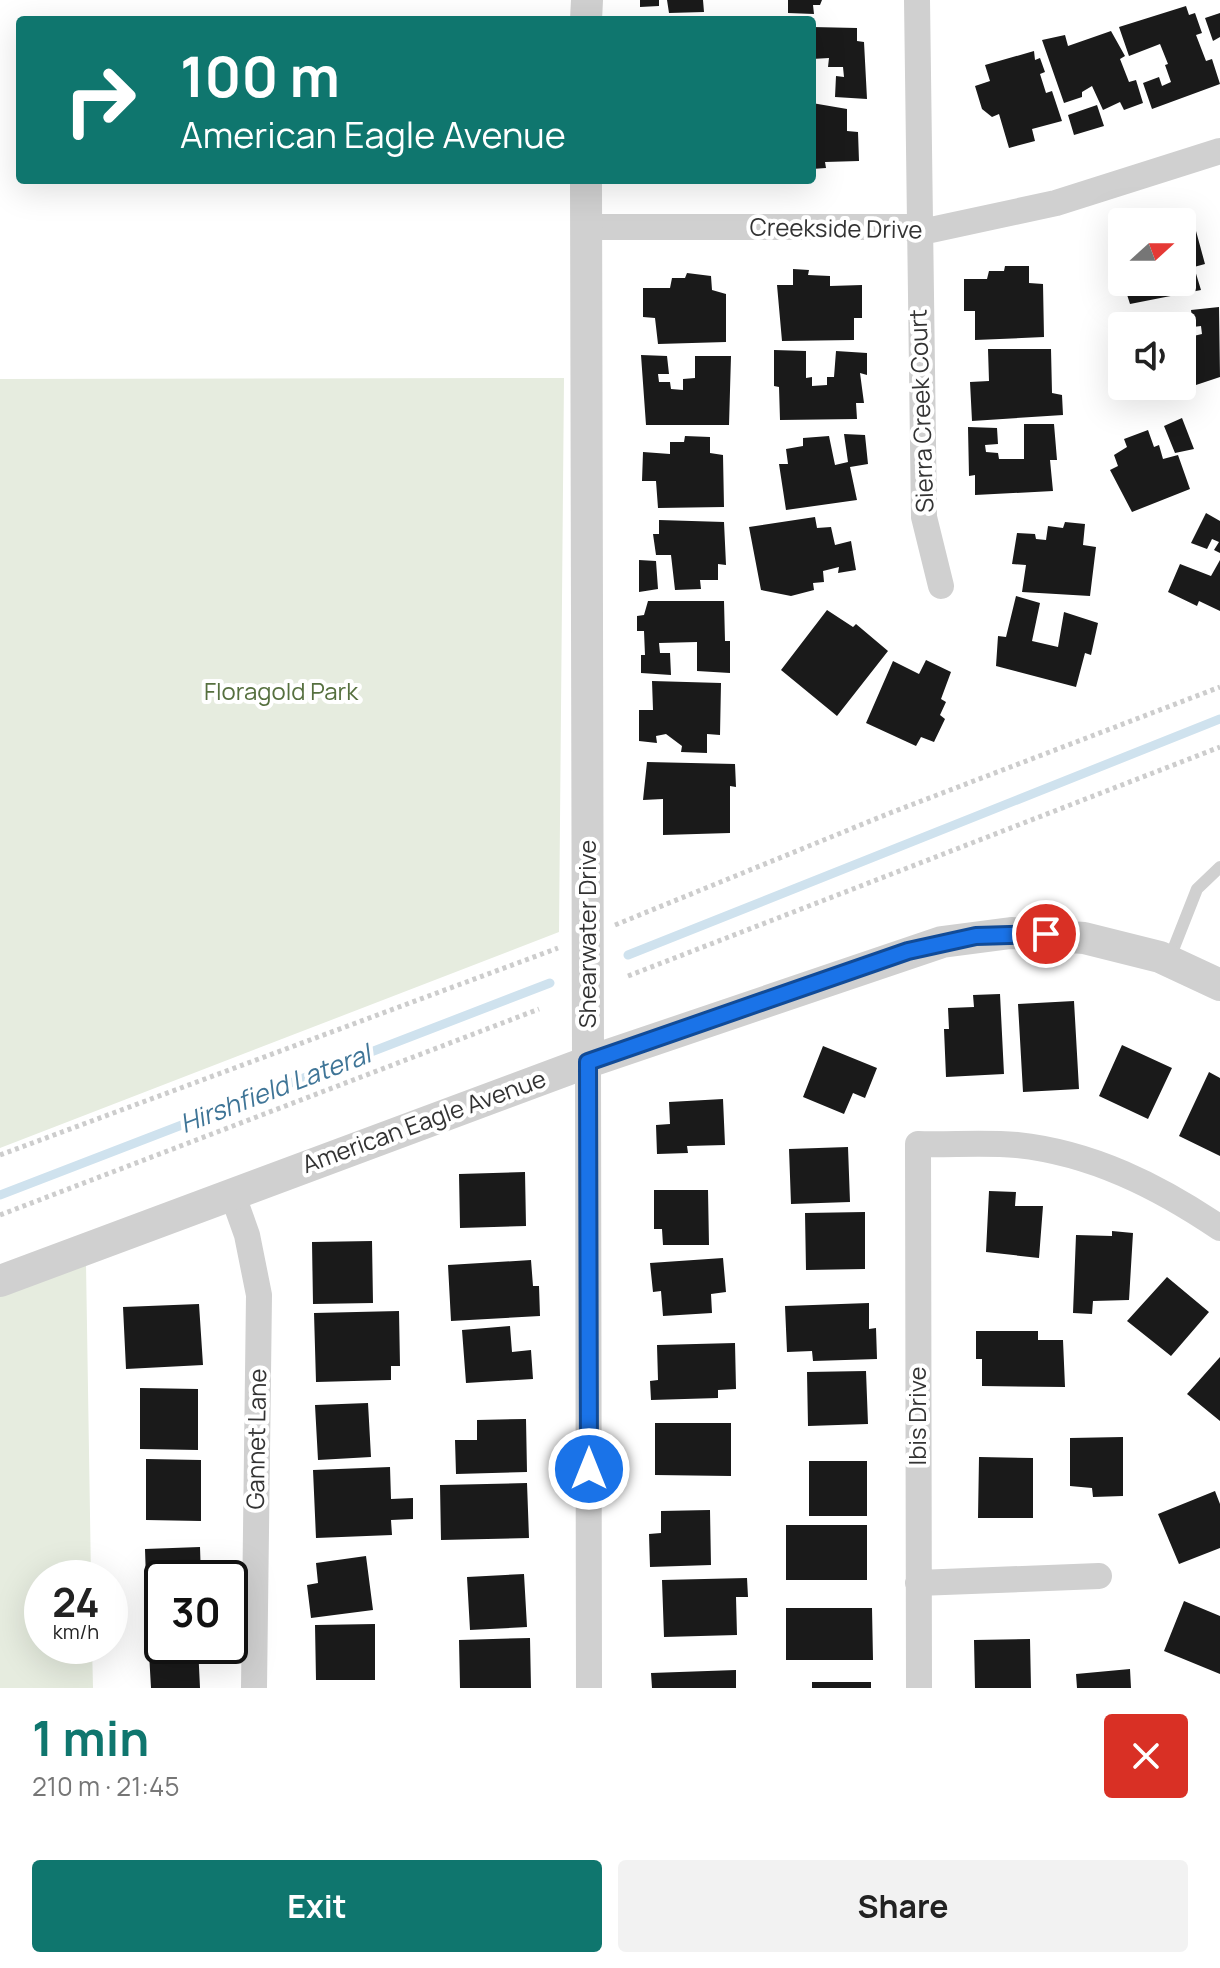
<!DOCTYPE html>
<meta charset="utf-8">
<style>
body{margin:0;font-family:Manrope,sans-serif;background:#f2f2f2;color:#222;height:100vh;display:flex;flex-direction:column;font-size:30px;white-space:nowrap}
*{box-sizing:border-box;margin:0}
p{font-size:26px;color:#767676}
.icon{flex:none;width:44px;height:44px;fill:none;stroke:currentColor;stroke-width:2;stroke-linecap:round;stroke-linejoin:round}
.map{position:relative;height:1688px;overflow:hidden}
.sheet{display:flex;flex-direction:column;background:#fff;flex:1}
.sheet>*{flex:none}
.hud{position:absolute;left:16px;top:16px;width:800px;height:168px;border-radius:8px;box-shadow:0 8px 32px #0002;background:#0f766e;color:#fff;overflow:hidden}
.needle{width:52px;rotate:69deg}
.buttons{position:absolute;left:1108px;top:208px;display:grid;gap:16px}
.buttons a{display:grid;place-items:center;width:88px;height:88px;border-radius:8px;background:#fff;box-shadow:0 8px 32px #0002;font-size:40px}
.speed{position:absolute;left:24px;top:1560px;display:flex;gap:16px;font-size:40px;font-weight:700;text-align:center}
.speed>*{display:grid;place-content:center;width:104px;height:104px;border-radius:50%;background:#fff;box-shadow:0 8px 32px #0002;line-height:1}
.speed small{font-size:20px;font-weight:400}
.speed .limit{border:4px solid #111;border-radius:12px;background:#fff;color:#111}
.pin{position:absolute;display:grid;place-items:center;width:68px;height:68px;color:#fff;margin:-34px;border:4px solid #fff;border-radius:50%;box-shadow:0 2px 8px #0007}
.me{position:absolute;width:88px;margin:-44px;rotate:0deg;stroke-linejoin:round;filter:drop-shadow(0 0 6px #0008)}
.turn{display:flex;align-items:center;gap:28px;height:168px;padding:0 32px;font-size:36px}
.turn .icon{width:104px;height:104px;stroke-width:2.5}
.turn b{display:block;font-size:56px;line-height:68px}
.round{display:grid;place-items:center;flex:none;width:84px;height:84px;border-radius:8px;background:#f2f2f2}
.overview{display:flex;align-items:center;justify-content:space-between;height:136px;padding:0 32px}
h1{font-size:48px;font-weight:700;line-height:60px;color:#0f766e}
.cta{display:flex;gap:16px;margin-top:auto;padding:16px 32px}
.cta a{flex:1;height:92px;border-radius:8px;background:#0f766e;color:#fff;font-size:32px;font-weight:700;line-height:92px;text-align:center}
.cta a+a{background:#f2f2f2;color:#222}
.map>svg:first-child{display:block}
.green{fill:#e6ecdf}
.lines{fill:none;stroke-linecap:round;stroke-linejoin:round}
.stream{stroke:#cfe2ee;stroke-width:9}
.building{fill:#1a1a1a}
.path{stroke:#cdcdcd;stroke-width:5;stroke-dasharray:4 4;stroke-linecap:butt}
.service{stroke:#d0d0d0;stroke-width:12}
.minor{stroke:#d0d0d0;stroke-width:26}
.tertiary{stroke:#d0d0d0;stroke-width:32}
.route-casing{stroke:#114b97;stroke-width:20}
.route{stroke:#1a73e8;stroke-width:14}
.labels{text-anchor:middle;stroke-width:8;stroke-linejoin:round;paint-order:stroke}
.street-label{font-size:24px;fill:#333;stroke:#fff}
.park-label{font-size:24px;fill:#56703f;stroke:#fff}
.water-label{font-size:26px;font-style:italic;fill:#3f7597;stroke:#fff}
</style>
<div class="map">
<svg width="1220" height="1688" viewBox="0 0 1220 1688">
<rect width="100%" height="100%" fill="#fff"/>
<path class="green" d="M564,378L559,932L0,1148V379Z
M86,1263L91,1578H42V1646H92L93,1688H0V1295Z"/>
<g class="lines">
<path class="stream" d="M628,955L1220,719
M0,1195L550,983"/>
</g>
<path class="building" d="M640,0H659V6L640,7Z
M667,0H703L704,12L669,13Z
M788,0H822L820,5H813L814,14L788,13Z
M1186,6L1189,15L1195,13L1202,33L1196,35L1206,61L1212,59L1220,84L1152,109L1143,83L1159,77L1162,86L1171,82L1165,65L1168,64L1160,44L1129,56L1119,27Z
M1220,13V37L1213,41L1205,18Z
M812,27L857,28V41L864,42L867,99L835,97L836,76L844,77L843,67H828L829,58L812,59Z
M1111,31L1125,56L1120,59L1129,82L1136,80L1143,103L1124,110L1120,102L1103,110L1092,86L1082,92V97L1064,103L1042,40L1065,35L1068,46Z
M1034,51L1035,60L1040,58L1045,72L1040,74L1046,93L1052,91L1062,121L1032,129L1035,141L1009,148L999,114L992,117L982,109L975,86L990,81L985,65Z
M812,103L847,109V131L858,132L859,161L825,162L826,168L812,169Z
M1097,105L1104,126L1074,135L1068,115Z
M1196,231L1205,264L1194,267L1201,290L1130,304L1123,282H1182V234Z
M1122,254V276H1121L1115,256Z
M1005,266H1029V283L1043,284L1044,337L975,340V311H964V279H987L989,271H1004Z
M793,269L809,270L808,275L830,276V286L862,285V318H854V340L782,341L777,285H793Z
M687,273L711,276L712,290L726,294V342L658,344L655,318L643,317V288H670L672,278H685Z
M1219,307L1220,377L1196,385L1195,379L1182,381V346L1189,345V337L1202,334L1201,326L1193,327L1191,310Z
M1163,314V326H1131L1129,319Z
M988,349H1051L1052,393L1062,395L1063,415L972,421L970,382L989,381Z
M774,350L806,351V378L812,377V386L827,385V377H834L836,351L867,353V375L860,373L864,403H856L857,419L780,420L779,387L774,386Z
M641,355L667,356L669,374H658L659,382H670L671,389L683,390V379L695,378V356H731L729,425H646Z
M1182,418L1194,449L1175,453L1164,426Z
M1024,424H1054L1057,460H1050L1053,491L975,495V475L969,476L968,427L997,428L998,444L985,445L986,452L998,453L999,459H1024Z
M1148,430L1154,447L1159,445L1163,459L1178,455L1190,489L1132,512L1110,470L1118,466L1114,455L1127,447L1124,439Z
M844,434L865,435L868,464L850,467L857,500L786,510L779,464H788L786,449L803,446V438L829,436L835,465L848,462Z
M685,436L710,437V453L723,455L724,507L658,508L656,481H642L643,452L670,454V442H684Z
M1206,513L1220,521V553L1214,550L1219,542L1212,539L1207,549L1191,543Z
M815,517L817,528L831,527L835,545L851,541L856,570L838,573L839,567L823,571L824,582L813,583L814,590L791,596L761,590L749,527Z
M659,520L724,522L726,565L718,564V580H700L701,589L675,590L671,555H656L653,534H659Z
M1065,522L1085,524L1083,545L1096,547L1090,596L1022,592L1026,565L1012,564L1017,533L1035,534L1036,539L1046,540L1048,526L1063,528Z
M639,560L656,561L658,589L639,592Z
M1220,560V611L1199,601L1197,606L1168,592L1180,564L1211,576Z
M1016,596L1040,603L1032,641L1058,647L1064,612L1098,623L1091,655L1085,653L1076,687L996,666L998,636L1006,637Z
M648,601H724L725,641H730V673L697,671V642L659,643L660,653H670L671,675L641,673V655H645L644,631H637V616L644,615Z
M827,610L853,627L856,624L888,651L837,716L781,670Z
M926,660L951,672L941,699L946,702L940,715L945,719L934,742L921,737L916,746L866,723L893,661L919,674Z
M652,681L721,683L720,735L707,734V753L681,752L682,746L666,734L656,736L657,743L639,741V710H653Z
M647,762L735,764L736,787L730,786V833L663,835V799L643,800Z
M1000,994L1004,1074L946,1077L944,1029H949L948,1008L974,1007L973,995Z
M1074,1001L1079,1089L1023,1092L1018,1004Z
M1122,1045L1172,1068L1148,1119L1099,1096Z
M823,1046L877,1068L865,1098L853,1093L844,1114L803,1097Z
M1209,1072L1220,1078V1156L1179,1136Z
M723,1099L725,1145L687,1146L688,1153L657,1154L656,1125L670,1124L669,1102Z
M848,1147L850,1202L791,1204L789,1149Z
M525,1172L526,1226L460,1228L459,1174Z
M654,1190H708L709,1245H663L662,1229H654Z
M989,1191L1016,1192L1015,1206H1043L1039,1258L986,1252Z
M865,1212V1269L806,1270L805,1213Z
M1112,1231L1133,1233L1129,1300L1093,1301L1092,1314L1073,1313L1076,1235L1112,1236Z
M372,1241L373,1303L313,1304L312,1242Z
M723,1258L726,1292L711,1294L712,1313L663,1316L661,1291L653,1292L650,1263Z
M531,1260L533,1286H539L540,1316L451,1321L448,1265Z
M1167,1277L1209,1312L1171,1356L1127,1321Z
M869,1303V1329L876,1328L877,1359L813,1361L812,1351L787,1352L785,1306Z
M199,1304L203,1365L126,1369L123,1307Z
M399,1311L400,1366H391V1380L316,1382L314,1313Z
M510,1326L512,1352L531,1350L533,1379L466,1383L462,1330Z
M976,1331H1038V1340H1063L1065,1387L982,1386V1359H976Z
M735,1343L736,1389L718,1390V1398L651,1400L650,1381L658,1380L657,1345Z
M1220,1357V1421L1187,1394Z
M866,1371L868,1424L808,1426L807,1372Z
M140,1388L198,1389V1450L140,1449Z
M368,1403L371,1457L318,1460L315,1405Z
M526,1419L527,1472L456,1474L455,1440H477V1420Z
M655,1423H731V1476L655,1475Z
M1123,1437V1496L1093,1497L1092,1488L1070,1486V1438Z
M979,1457L1033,1458V1518H978Z
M146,1459L201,1460V1521L146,1520Z
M809,1461H867V1516H809Z
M390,1467L391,1499L413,1498V1519L391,1520L392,1535L316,1538L313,1470Z
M527,1483L529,1538L441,1540L440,1485Z
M1215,1491L1220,1504V1548L1179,1564L1158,1514Z
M710,1510L711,1565L650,1567L649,1534L661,1533V1511Z
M786,1525H867V1580H786Z
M200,1547L201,1578H162V1609L147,1610L145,1549Z
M366,1556L373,1610L311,1618L307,1585L318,1583L316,1563Z
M524,1574L527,1627L470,1630L467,1577Z
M747,1578L748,1597H736L737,1635L664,1637L662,1580Z
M1184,1601L1220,1616V1674L1164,1651Z
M786,1608H872L873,1660H786Z
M375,1624V1680H316L315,1625Z
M162,1634V1646H198L200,1688H151L148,1635Z
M530,1638L531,1688H460L459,1640Z
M1030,1639L1031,1688H975L974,1640Z
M1130,1669L1131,1688H1077L1076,1674Z
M736,1670V1688H652L651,1673Z
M812,1682H871V1688H812Z"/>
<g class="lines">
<path class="path" d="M615,925L890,813L1220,687
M628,976L1220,747
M0,1155L558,948
M0,1215L539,1009"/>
<path class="service" d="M1169,960L1197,889L1220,867"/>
<path class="minor" d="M917,0L924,517L941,586
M586,227H912L917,233L1056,203L1220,151
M588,1062L589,1688
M232,1193L247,1235L259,1295L254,1688
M918,1583L1099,1576
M919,1688L918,1144C950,1145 984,1142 1017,1145C1092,1153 1158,1186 1220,1228"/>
<path class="tertiary" d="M586,20L587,0
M586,180L588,1062
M0,1281L588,1062L942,942L1011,933L1084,938L1160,957L1220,985"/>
</g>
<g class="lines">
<g class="route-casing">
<path id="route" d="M589,1469L588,1062L908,951L976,936L1046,934"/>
</g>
<use href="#route" class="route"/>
</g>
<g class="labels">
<g class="street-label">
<text transform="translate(836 229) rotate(1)" y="8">Creekside Drive</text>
<text transform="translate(922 411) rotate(-92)" y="8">Sierra Creek Court</text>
<text transform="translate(588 934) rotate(-90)" y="8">Shearwater Drive</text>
<text transform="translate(424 1122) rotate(-20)" y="8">American Eagle Avenue</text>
<text transform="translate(918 1416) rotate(-90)" y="8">Ibis Drive</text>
<text transform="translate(257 1439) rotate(-89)" y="8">Gannet Lane</text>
</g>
<g class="park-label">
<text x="281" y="700">Floragold Park</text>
</g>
<g class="water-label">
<text transform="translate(275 1089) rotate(-21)" y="9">Hirshfield Lateral</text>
</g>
</g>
</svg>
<div class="buttons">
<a><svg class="needle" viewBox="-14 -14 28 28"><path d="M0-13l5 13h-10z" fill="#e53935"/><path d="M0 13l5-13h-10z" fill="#767676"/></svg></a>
<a><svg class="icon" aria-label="sound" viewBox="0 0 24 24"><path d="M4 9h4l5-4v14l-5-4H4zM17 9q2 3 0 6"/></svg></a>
</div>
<div class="speed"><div>24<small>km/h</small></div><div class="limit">30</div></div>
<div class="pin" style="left:1046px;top:934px;background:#d93025"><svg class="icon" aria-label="arrive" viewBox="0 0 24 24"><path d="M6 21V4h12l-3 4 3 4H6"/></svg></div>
<svg class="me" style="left:589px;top:1469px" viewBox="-20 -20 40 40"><circle r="17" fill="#1a73e8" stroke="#fff" stroke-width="3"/><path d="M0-11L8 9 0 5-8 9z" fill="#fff"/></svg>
<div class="hud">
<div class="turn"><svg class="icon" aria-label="right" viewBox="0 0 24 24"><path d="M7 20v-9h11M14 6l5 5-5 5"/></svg><div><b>100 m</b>American Eagle Avenue</div></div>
</div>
</div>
<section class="sheet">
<div class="overview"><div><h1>1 min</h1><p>210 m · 21:45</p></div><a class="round" style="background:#d93025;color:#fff"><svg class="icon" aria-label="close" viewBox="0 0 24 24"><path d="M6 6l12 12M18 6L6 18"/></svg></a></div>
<div class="cta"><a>Exit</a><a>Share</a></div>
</section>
